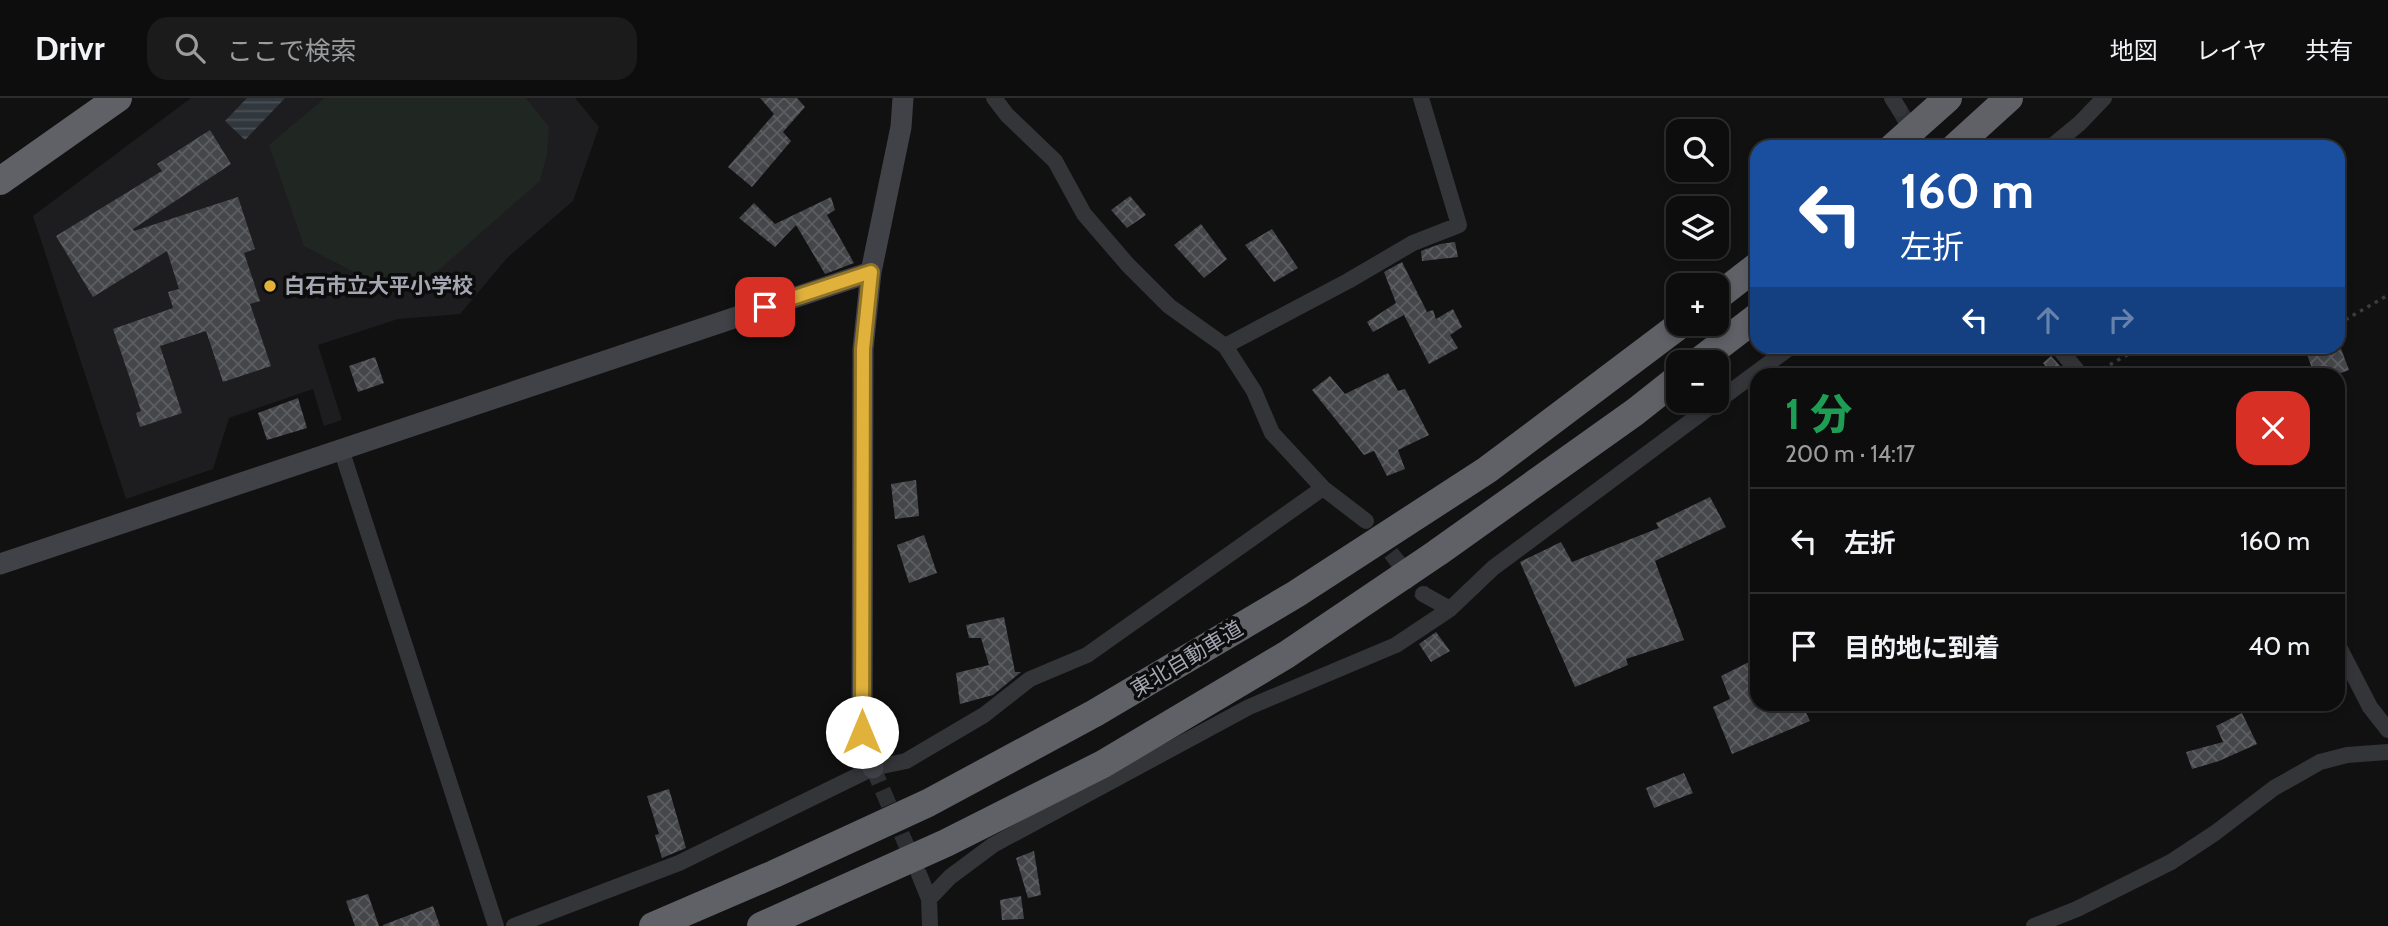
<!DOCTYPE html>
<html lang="ja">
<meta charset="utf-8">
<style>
body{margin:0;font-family:Cabin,"Noto Sans JP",sans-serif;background:#1b1b1c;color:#f1f3f6;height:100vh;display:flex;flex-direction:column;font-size:26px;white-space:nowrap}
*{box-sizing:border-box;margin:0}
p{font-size:23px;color:#9a9c9e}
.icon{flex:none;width:38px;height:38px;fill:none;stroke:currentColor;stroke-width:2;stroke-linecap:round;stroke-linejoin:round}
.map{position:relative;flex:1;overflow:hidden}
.side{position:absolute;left:1750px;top:270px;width:595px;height:343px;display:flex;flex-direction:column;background:#0d0d0e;border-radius:21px;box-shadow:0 4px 10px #0003,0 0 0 2px #2d2d2e}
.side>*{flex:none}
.top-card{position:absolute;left:1750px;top:42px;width:595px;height:214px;border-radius:21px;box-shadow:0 4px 10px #0003,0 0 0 2px #2d2d2e;background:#1a4fa0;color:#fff;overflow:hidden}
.fabs{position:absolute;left:1666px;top:21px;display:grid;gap:14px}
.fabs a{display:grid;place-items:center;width:63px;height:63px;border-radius:14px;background:#0d0d0e;box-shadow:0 4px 10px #0003,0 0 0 2px #2d2d2e;font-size:35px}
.pin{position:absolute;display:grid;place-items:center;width:60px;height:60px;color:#fff;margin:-30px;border-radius:14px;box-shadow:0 4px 10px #0006}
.me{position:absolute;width:77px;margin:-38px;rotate:0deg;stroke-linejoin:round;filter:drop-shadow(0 0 5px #0008)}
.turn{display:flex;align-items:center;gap:24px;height:147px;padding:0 35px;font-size:32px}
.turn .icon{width:91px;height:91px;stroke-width:2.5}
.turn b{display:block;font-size:49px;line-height:60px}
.lanes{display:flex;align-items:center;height:66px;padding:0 35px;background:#0003;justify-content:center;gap:35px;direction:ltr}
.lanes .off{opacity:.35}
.round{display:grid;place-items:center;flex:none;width:74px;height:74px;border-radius:21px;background:#1b1b1c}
.overview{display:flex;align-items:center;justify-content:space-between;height:119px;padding:0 35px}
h1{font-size:42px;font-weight:800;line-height:52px;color:#1e9e55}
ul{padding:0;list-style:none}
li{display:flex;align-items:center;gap:21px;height:105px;padding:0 35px;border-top:2px solid #2d2d2e}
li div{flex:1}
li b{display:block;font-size:26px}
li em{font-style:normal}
header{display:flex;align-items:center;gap:42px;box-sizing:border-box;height:98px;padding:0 35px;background:#0d0d0e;border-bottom:2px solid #2d2d2e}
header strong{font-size:33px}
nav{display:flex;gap:38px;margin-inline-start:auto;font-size:24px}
.search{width:490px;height:63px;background:#1b1b1c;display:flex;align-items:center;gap:18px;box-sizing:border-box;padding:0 24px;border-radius:21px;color:#9a9c9e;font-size:26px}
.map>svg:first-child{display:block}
.built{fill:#1d1d1f}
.green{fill:#202621}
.water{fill:url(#water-rules)}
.building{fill:url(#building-cross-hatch)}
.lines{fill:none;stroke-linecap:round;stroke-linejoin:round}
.street-tunnel{stroke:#2e2f32;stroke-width:16;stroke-dasharray:16 8;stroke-linecap:butt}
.path{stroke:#3a3c40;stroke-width:3.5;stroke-dasharray:3.5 5;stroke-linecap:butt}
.street{stroke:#343539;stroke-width:16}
.secondary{stroke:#414247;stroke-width:21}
.highway{stroke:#5f6167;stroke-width:28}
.route-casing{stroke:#927427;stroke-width:18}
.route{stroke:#e0b23c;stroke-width:12}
.poi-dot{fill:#e0b23c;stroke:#0c0c0d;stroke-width:2.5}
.labels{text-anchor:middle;stroke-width:7;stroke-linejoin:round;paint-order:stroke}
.poi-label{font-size:21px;font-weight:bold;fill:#a4a7b2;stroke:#0c0c0d;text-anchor:start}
.street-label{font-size:21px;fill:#a4a7b2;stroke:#0c0c0d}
</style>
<header>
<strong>Drivr</strong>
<div class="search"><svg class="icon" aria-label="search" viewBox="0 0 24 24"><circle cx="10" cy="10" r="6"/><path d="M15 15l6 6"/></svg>ここで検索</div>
<nav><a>地図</a><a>レイヤ</a><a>共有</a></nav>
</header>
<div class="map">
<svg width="2388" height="828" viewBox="0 0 2388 828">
<defs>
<pattern id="water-rules" width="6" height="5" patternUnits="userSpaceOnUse" patternTransform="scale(1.75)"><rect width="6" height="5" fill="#30373d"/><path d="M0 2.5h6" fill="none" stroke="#4b5157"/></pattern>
<pattern id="building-cross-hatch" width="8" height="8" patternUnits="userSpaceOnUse" patternTransform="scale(1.75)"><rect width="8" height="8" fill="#45464a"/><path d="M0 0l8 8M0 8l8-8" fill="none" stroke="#5d5e62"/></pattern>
</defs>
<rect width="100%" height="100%" fill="#111112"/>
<path class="built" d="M191,0H575L599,29L573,103L507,160L460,216L398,221L318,247L342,322L324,328L313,291L229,320L213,371L126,401L33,118Z"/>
<path class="green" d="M325,0H526L549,29L547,56L540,83L433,177L371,183L304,148L269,47Z"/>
<path class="water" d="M247,0H285L245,42L225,23Z"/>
<path class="building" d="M760,0H797L805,9L783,34L791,43L752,89L728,69L774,16Z
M210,32L231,66L133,131L134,133L238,99L255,151L244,155L260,203L250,206L271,268L223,284L206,233L160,248L182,315L140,329L136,315L141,313L113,231L173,210L168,194L179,191L167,153L93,199L56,138L162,73L157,66Z
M1130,98L1146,117L1127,130L1111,112Z
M831,99L835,112L827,117L854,165L825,176L796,127L775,149L739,120L754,105L775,126Z
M1201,126L1227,161L1204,180L1174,147Z
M1272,131L1298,170L1274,184L1245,147Z
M1455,144L1458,159L1422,163L1421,153L1440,146Z
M1402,164L1427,214L1433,212L1436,221L1453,211L1462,229L1450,237L1458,250L1429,266L1404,217L1373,234L1367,224L1396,205L1384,174Z
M2304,248H2340L2349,272L2338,276H2314Z
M2051,258L2067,276H2052L2043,265Z
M375,259L384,285L358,294L349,268Z
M1388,275L1398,293L1405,291L1429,337L1398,352L1405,371L1387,378L1374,353L1364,357L1312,292L1330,278L1345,296Z
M298,300L307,330L267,342L258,315Z
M916,382L919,418L895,421L891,386Z
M1710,399L1726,429L1655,463L1684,542L1626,561L1628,567L1575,589L1520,464L1561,444L1572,464L1659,430L1656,425Z
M924,437L937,475L909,485L897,447Z
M1004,519L1015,574H1021L993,597L960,606L956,575L989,567L981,540H969L966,527Z
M1436,534L1450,553L1431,564L1419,546Z
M1757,560V606H1802L1810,623L1732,656L1713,609L1730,601L1721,578Z
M2242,615L2257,646L2219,663L2192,671L2186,654L2223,644L2216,628Z
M1684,675L1693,695L1654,710L1646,690Z
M669,691L686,750L662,760L655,737L659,736L647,698Z
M1034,753L1041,797L1028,800L1016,760Z
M368,796L379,828H355L346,803Z
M1021,798L1024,821L1002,822L1000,802Z
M433,808L440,828H383V827Z"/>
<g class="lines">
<path class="street-tunnel" d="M1899,11L1921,49
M1376,436L1423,496
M873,670L915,767"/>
<path class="path" d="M2338,226L2388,197
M2095,275L2143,248"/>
<path class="street" d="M994,0L1007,17L1055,63L1084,116L1128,167L1169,208L1225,248L1254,293L1272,335L1323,390L1366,423
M1892,0L1899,11
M2051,49L2080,25L2104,0
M1225,248L1348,183L1413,145L1459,127L1421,0
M2057,248L2080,276
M341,351L496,828
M1423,496L1450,511
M2338,547L2370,609L2388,632
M919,776L929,801L930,828
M929,801L950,779L993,747L1249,609L1396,547L1450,511L1493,470L1792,248
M514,828L679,765L873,670L906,663L984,617L1030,581L1087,557L1323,390
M2034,828L2077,811L2171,764L2215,735L2274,690L2320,664L2347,657L2388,654"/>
<path class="secondary" d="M0,466L871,174
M873,670L862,634L863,251L871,174L901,29L903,0"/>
<path class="highway" d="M1893,49L1948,0
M1955,49L2009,0
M0,83L118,0
M1717,199L1757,168
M1698,264L1757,219
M653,828L774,776L928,705L1095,615L1296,496L1487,372L1681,226
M761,828L946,745L1103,666L1286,557L1437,455L1635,314L1678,280"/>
</g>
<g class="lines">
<g class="route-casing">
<path id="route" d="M765,209L871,174L863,251L862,634"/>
</g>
<use href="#route" class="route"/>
</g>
<circle class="poi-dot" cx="270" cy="188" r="7"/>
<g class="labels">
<g class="poi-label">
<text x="284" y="195">白石市立大平小学校</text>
</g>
<g class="street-label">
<text transform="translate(1187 561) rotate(-31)" y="7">東北自動車道</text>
</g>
</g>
</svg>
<div class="fabs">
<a><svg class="icon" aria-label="search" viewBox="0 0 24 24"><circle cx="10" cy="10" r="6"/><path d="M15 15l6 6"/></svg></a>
<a><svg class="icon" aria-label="layers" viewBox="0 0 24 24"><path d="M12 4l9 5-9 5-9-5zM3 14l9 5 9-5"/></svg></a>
<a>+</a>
<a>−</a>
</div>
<div class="pin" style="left:765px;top:209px;background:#d93025"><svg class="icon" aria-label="arrive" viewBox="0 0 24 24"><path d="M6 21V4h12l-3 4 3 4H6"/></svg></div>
<svg class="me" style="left:862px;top:634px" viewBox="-20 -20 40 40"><circle r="19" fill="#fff"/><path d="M0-13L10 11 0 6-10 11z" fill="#e0b23c"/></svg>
<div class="top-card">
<div class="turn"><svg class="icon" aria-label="left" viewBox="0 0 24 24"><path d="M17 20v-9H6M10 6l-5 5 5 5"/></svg><div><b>160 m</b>左折</div></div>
<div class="lanes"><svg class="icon" aria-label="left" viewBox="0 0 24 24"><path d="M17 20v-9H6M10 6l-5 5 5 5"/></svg><svg class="icon off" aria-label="ahead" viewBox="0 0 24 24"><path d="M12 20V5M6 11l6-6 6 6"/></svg><svg class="icon off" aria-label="right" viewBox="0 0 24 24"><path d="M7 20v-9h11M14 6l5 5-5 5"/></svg></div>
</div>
<section class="side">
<div class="overview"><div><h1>1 分</h1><p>200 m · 14:17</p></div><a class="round" style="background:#d93025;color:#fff"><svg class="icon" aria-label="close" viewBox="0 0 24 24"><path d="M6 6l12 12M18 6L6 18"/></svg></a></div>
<ul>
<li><svg class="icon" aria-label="left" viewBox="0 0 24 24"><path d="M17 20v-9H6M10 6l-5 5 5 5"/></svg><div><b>左折</b></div><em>160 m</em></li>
<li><svg class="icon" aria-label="arrive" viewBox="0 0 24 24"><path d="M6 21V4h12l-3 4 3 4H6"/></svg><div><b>目的地に到着</b></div><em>40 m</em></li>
</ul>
</section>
</div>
